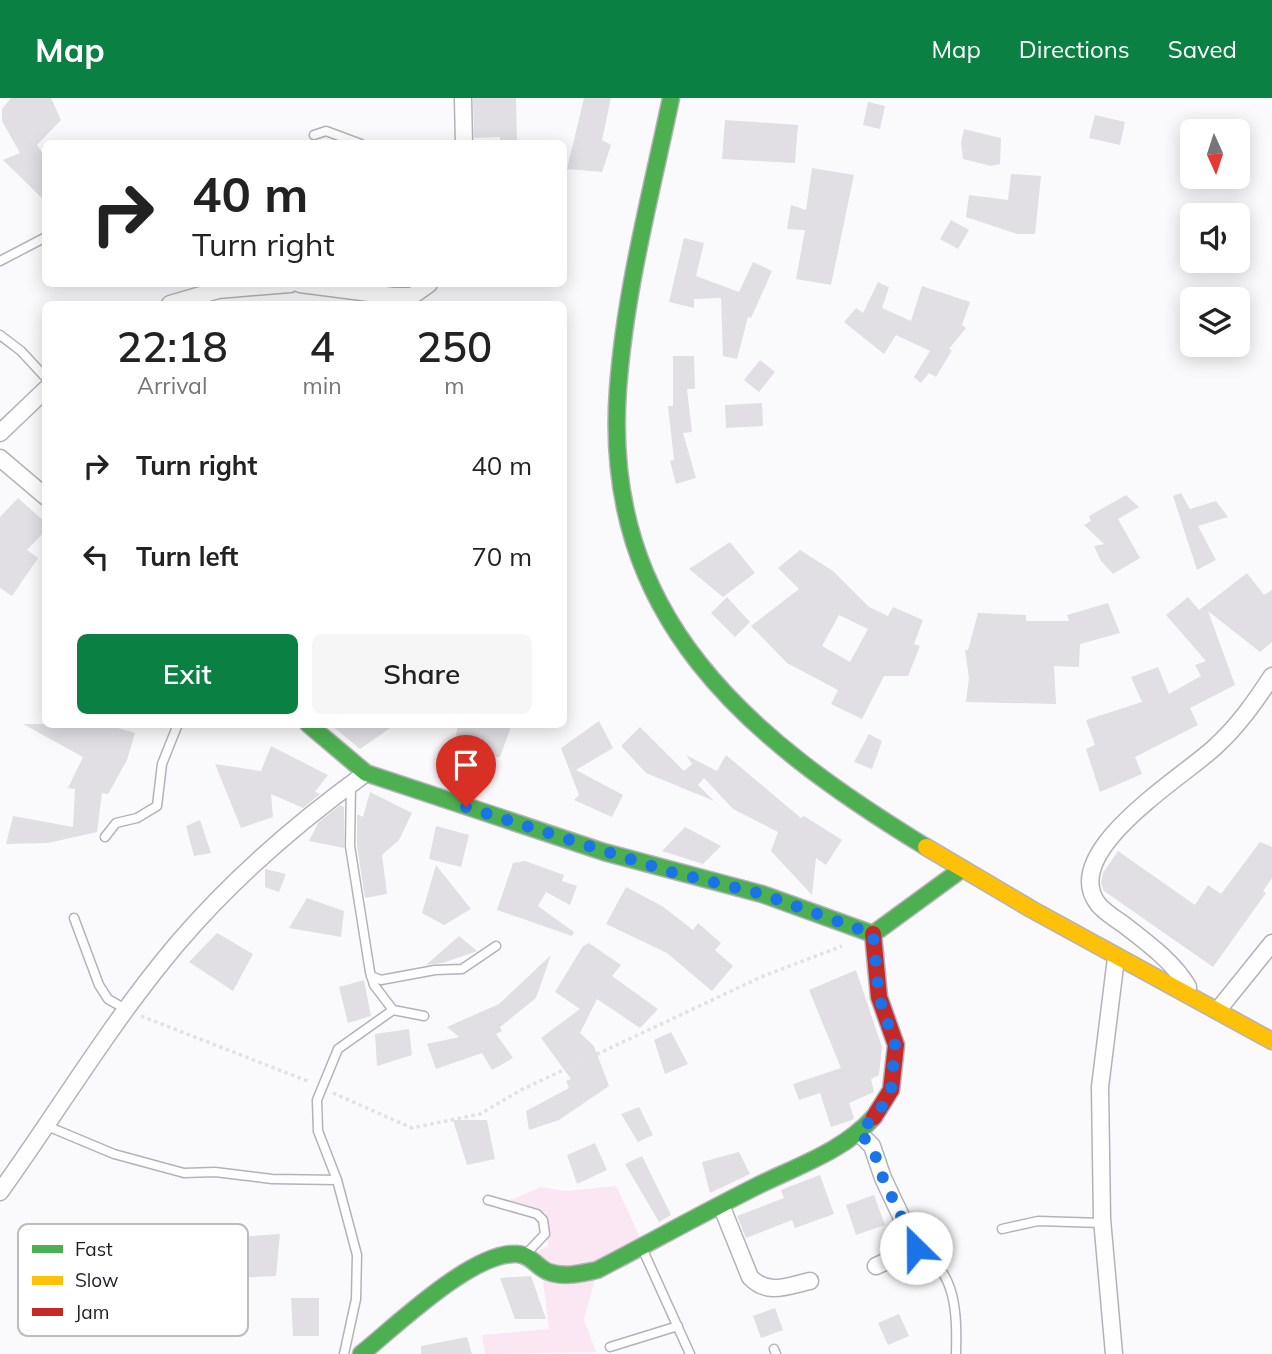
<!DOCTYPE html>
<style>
body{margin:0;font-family:Mulish,sans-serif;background:#f6f6f6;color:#222;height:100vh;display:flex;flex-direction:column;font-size:26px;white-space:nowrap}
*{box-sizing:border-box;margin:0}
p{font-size:23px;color:#767676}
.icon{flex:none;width:38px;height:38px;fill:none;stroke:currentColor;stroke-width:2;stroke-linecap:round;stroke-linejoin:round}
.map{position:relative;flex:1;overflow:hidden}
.side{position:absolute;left:42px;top:203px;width:525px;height:427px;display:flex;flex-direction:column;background:#fff;border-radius:10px;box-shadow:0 4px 18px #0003}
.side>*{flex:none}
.hud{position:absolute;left:42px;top:42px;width:525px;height:147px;border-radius:10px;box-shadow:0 4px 18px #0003;background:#fff;color:#222;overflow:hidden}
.needle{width:46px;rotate:177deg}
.buttons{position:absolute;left:1180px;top:21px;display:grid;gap:14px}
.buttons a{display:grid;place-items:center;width:70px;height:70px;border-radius:10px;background:#fff;box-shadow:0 4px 18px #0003;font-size:35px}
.pin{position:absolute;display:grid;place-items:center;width:60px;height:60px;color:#fff;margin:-72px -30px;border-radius:50% 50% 50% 0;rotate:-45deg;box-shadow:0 0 7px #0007}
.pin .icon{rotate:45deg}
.me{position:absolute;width:77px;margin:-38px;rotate:337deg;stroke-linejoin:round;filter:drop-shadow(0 0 5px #0008)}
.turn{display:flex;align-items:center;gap:24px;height:147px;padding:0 35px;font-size:32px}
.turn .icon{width:91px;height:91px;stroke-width:2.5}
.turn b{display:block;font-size:49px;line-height:60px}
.eta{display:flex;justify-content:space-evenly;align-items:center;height:119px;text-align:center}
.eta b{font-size:42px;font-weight:600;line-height:49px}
.button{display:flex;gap:14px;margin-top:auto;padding:14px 35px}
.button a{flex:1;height:80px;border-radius:10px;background:#0b8043;color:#fff;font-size:28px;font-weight:600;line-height:80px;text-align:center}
.button a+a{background:#f6f6f6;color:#222}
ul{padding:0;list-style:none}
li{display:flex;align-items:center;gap:21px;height:91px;padding:0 35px}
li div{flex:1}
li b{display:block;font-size:26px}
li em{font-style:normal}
header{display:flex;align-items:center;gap:42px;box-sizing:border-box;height:98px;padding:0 35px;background:#0b8043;color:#fff}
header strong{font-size:33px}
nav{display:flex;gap:38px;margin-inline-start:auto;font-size:24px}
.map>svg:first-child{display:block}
.green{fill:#fbe7f4}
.building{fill:#e1dee4;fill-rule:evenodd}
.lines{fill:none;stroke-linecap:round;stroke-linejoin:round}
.lane-casing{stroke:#b4b2b9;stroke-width:11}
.street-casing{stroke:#b4b2b9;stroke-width:19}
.fast-casing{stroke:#b4b2b9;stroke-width:19}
.slow-casing{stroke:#b4b2b9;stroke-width:19}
.jam-casing{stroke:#b4b2b9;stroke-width:19}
.path{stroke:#e2e2e3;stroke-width:3.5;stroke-dasharray:3.5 3.5;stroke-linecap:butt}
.lane{stroke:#fefeff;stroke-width:8}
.street{stroke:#fefeff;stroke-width:16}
.fast{stroke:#4caf50;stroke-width:16}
.slow{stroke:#ffc107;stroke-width:16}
.jam{stroke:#c62828;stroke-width:16}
.route{stroke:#1a73e8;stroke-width:12;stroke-dasharray:0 21.6}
.key{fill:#fff;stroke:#bcbcbe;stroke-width:2}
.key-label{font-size:19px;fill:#201e27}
</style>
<header>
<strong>Map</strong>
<nav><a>Map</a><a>Directions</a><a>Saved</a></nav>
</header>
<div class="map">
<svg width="1272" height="1256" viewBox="0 0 1272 1256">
<rect width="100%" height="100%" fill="#fafafd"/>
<path class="green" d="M616,1088L640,1139L599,1165L565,1171L534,1155L548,1148L546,1115L508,1103L541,1089L564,1093Z
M595,1182L584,1221L596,1254L485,1256L482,1237L549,1231L543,1183Z"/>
<path class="building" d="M11,0H51L61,22L37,47L46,60V104L3,62L20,55L2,23V11Z
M473,0H516L517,46H500V39L474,40Z
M584,0H611L602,42L611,47L602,74L567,71Z
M868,4L885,8L880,31L863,27Z
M1095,17L1125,24L1120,47L1089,40Z
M725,22L798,27L795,65L722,61Z
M964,31L1001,40L1000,66L991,68L963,61L961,45Z
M812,70L854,77L831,187L796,181L805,132L787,131L791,107L806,112Z
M1011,76L1041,78L1035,136H1017L966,119L969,97L1008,102Z
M951,122L969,132L958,151L940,141Z
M684,140L704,145L696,178L739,194L753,164L772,173L751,220L748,219L737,261L723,258L721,200L694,201V210L669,204Z
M878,184L889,189L882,210L911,223L922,188L970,204L962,227L966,230L949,251L952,252L936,279L929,275L921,285L914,279L930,253L896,237L884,256L844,224L856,210L863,215Z
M673,258H694L695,291H687L692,334L683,335L696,380L676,386L670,363L674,362L668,308H673Z
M760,262L775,274L759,294L744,282Z
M762,305L763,328L726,330L725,307Z
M1181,395L1190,411L1216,403L1228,419L1198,428L1216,462L1197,472L1173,398Z
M1126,397L1139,409L1118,421L1140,460L1113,476L1101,463L1094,448L1104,446L1084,427L1091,423L1089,418Z
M18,400L46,425V432L27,452L38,460L12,498L0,490V419Z
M730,444L755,475L723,499L689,471Z
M800,452L833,473L869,509L888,518L893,509L923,522L914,546L920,548L908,578H884L862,621L831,606L838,592L787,565L751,528L799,491L778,470ZM839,517L868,531L850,564L822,548Z
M1247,475L1264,497L1272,492V544L1260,554L1208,513L1235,587L1190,610L1198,627L1135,659L1142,676L1100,694L1086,651L1095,647L1086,622L1142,604L1131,579L1158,569L1169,596L1201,578L1195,567L1206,563L1166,517L1188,499L1199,512Z
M727,499L750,524L735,539L711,515Z
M1108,505L1120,535L1080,546L1079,569L1054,568L1056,606L966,604L969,580L965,552H968L978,515L1026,517V523H1069L1067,517Z
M599,623L613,650L576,672L623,697L612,719L574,702L579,697L561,650Z
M23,626H105L135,635L127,662L108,696L102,695L97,734L48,745L6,746L13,718L73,729L75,691L68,690L83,659Z
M330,626H396L360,651Z
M458,626H512L500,659L452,658Z
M640,629L684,673L692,666L686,657L717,673L726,657L801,720L804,718L842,742L826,767L816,760L812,797L771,753L778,734L733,711L704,680L698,687L714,703L646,675L621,648Z
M869,636L882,643L872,671L854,664Z
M271,648L328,677L315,694L320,696L303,710L271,696L273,719L241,730L215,666L261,673Z
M370,694L412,715L399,742L382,757L387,796L365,800L357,748V716L363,719Z
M340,707L344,709V750L309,743L318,725Z
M200,722L211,755L194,758L186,728Z
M436,728L469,737L461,769L429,761Z
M685,729L721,748L703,766L662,753Z
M1260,744L1272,749V780L1263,793L1266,795L1213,869L1104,793L1101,785L1103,775L1118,753L1195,807L1208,787L1221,796Z
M525,763L564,777L562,783L577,788L570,807L546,794L538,808L574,834L572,838L497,812L513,765Z
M436,767L471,811L444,827L422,815Z
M265,771L286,776L279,794L265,789Z
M626,789L662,808L693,832L698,825L721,845L715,852L733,868L712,893L667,855L606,826Z
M307,800L344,813L341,839L289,830Z
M217,835L253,856L233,893L189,864Z
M459,838L477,853L443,865L426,867Z
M589,845L621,867L612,878L658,911L640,930L597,901L580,935L594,948L609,988L559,1022L529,1032L526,1013L569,990L566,983L571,981L541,940L580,911L555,894L583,848Z
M551,857L536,900L500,929L502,933L496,936L513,960L492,972L482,955L436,971L427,946L459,939L447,929L499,906Z
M856,872L882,949L879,977L871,981L874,994L849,1005L854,1020L852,1022L831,1029L820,995L799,1002L793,986L841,970L809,892Z
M364,882L371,918L348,925L339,889Z
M409,931L412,957L377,968L375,936Z
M671,934L688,966L665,976L654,942Z
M639,1009L653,1037L638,1044L621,1016Z
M453,1022H487L495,1061L467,1067Z
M595,1045L607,1072L577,1086L567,1057Z
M739,1054L750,1076L710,1095L702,1064Z
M642,1058L671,1117L659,1124L625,1066Z
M820,1077L834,1116L795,1130L792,1122L746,1140L737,1118L784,1100L781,1092Z
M874,1097L885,1127L856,1137L846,1107Z
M280,1136L276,1178L234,1180L237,1139Z
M531,1178L546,1221H515L500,1180Z
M291,1200H319V1238H293Z
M775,1210L783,1232L761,1240L753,1218Z
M899,1216L909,1238L888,1247L878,1225Z
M467,1239L472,1256H421V1248Z"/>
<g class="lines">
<g class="lane-casing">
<path id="lane" d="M314,37L326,33L361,46
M0,163L46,139
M0,237L21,253L46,280
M351,686L350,748L370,874L374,887L393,912L424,918
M105,739L116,725L137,720L157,708L162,666L178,626
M74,820L99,887L108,901L127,912
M371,878L381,882L435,872L462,871L496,848
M47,1028L114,1056L184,1075L215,1074L272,1081L337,1082L357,1157L356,1201L344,1256
M337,1082L318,1033L317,1002L338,951L393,912
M488,1102L537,1116L543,1122L545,1136L526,1156
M1002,1131L1038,1123L1102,1125
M642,1150L690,1256
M916,1150C957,1172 957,1215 956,1256
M610,1249L678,1228
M774,1251L776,1256"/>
</g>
<g class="street-casing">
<path id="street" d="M463,0L464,46
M300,186L393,198H412L429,186
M170,206L218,192L290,186
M0,335L46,291
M0,360L46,399
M1188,889C1174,864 1145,843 1123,826C1115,820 1104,814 1098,806C1058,754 1182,680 1215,649C1238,628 1255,604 1272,578
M1218,912L1272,845
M859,1035L872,1048L883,1080L916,1150L876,1168
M0,1094C59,1012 111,924 177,846C232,781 297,725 366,675
M721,1107L750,1179C768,1198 787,1188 810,1183
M1114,1256L1102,1121L1100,989L1116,860"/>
</g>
<g class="fast-casing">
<path id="fast" d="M671,0C651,96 625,193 618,291C601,520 748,640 926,749
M308,626L366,675L604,754L762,796L873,836L962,771
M361,1256C396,1228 473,1153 517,1156C532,1157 537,1170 549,1174C564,1180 582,1175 597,1172C651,1144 705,1114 759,1087C800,1067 843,1053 874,1019"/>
</g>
<g class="slow-casing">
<path id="slow" d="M926,749L1031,811L1272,943"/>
</g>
<g class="jam-casing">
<path id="jam" d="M873,836L879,899L896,947L891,992L874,1019"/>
</g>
<path class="path" d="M141,918L310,984
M333,995L412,1030L480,1016L521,992L761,879L842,848"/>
<use href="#lane" class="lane"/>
<use href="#street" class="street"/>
<use href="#fast" class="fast"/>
<use href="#slow" class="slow"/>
<use href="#jam" class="jam"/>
</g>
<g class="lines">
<path class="route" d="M466,709L671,774L762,796L873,836L879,899L895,947L891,992L880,1012L859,1035L872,1048L883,1080L916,1150"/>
</g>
<rect x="18" y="1126" width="230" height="112" rx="10" class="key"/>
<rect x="32" y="1147" width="31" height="8" fill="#4caf50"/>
<rect x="32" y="1178" width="31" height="9" fill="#ffc107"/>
<rect x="32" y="1210" width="31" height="8" fill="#c62828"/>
<g class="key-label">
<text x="75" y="1158">Fast</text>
<text x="75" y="1189">Slow</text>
<text x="75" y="1221">Jam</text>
</g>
</svg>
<div class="buttons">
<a><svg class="needle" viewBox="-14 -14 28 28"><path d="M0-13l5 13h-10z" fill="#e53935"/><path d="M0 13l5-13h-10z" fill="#767676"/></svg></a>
<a><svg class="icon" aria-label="sound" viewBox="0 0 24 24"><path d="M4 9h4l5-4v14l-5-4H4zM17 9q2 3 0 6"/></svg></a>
<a><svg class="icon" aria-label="layers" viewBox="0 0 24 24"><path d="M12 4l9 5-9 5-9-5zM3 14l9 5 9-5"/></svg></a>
</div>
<div class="pin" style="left:466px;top:709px;background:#d93025"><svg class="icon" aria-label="arrive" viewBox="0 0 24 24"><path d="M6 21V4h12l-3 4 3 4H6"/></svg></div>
<svg class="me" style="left:916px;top:1150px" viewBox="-20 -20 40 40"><circle r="19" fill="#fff"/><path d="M0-13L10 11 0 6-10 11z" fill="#1a73e8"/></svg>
<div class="hud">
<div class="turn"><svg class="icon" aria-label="right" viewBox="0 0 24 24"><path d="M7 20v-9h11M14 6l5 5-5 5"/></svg><div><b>40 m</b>Turn right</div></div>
</div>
<section class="side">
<div class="eta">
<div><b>22:18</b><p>Arrival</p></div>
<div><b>4</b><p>min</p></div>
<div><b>250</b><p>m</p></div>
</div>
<ul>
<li><svg class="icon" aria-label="right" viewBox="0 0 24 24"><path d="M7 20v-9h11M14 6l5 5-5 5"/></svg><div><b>Turn right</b></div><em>40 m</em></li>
<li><svg class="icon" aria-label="left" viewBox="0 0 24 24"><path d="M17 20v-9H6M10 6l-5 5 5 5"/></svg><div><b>Turn left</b></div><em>70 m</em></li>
</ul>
<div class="button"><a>Exit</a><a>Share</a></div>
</section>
</div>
